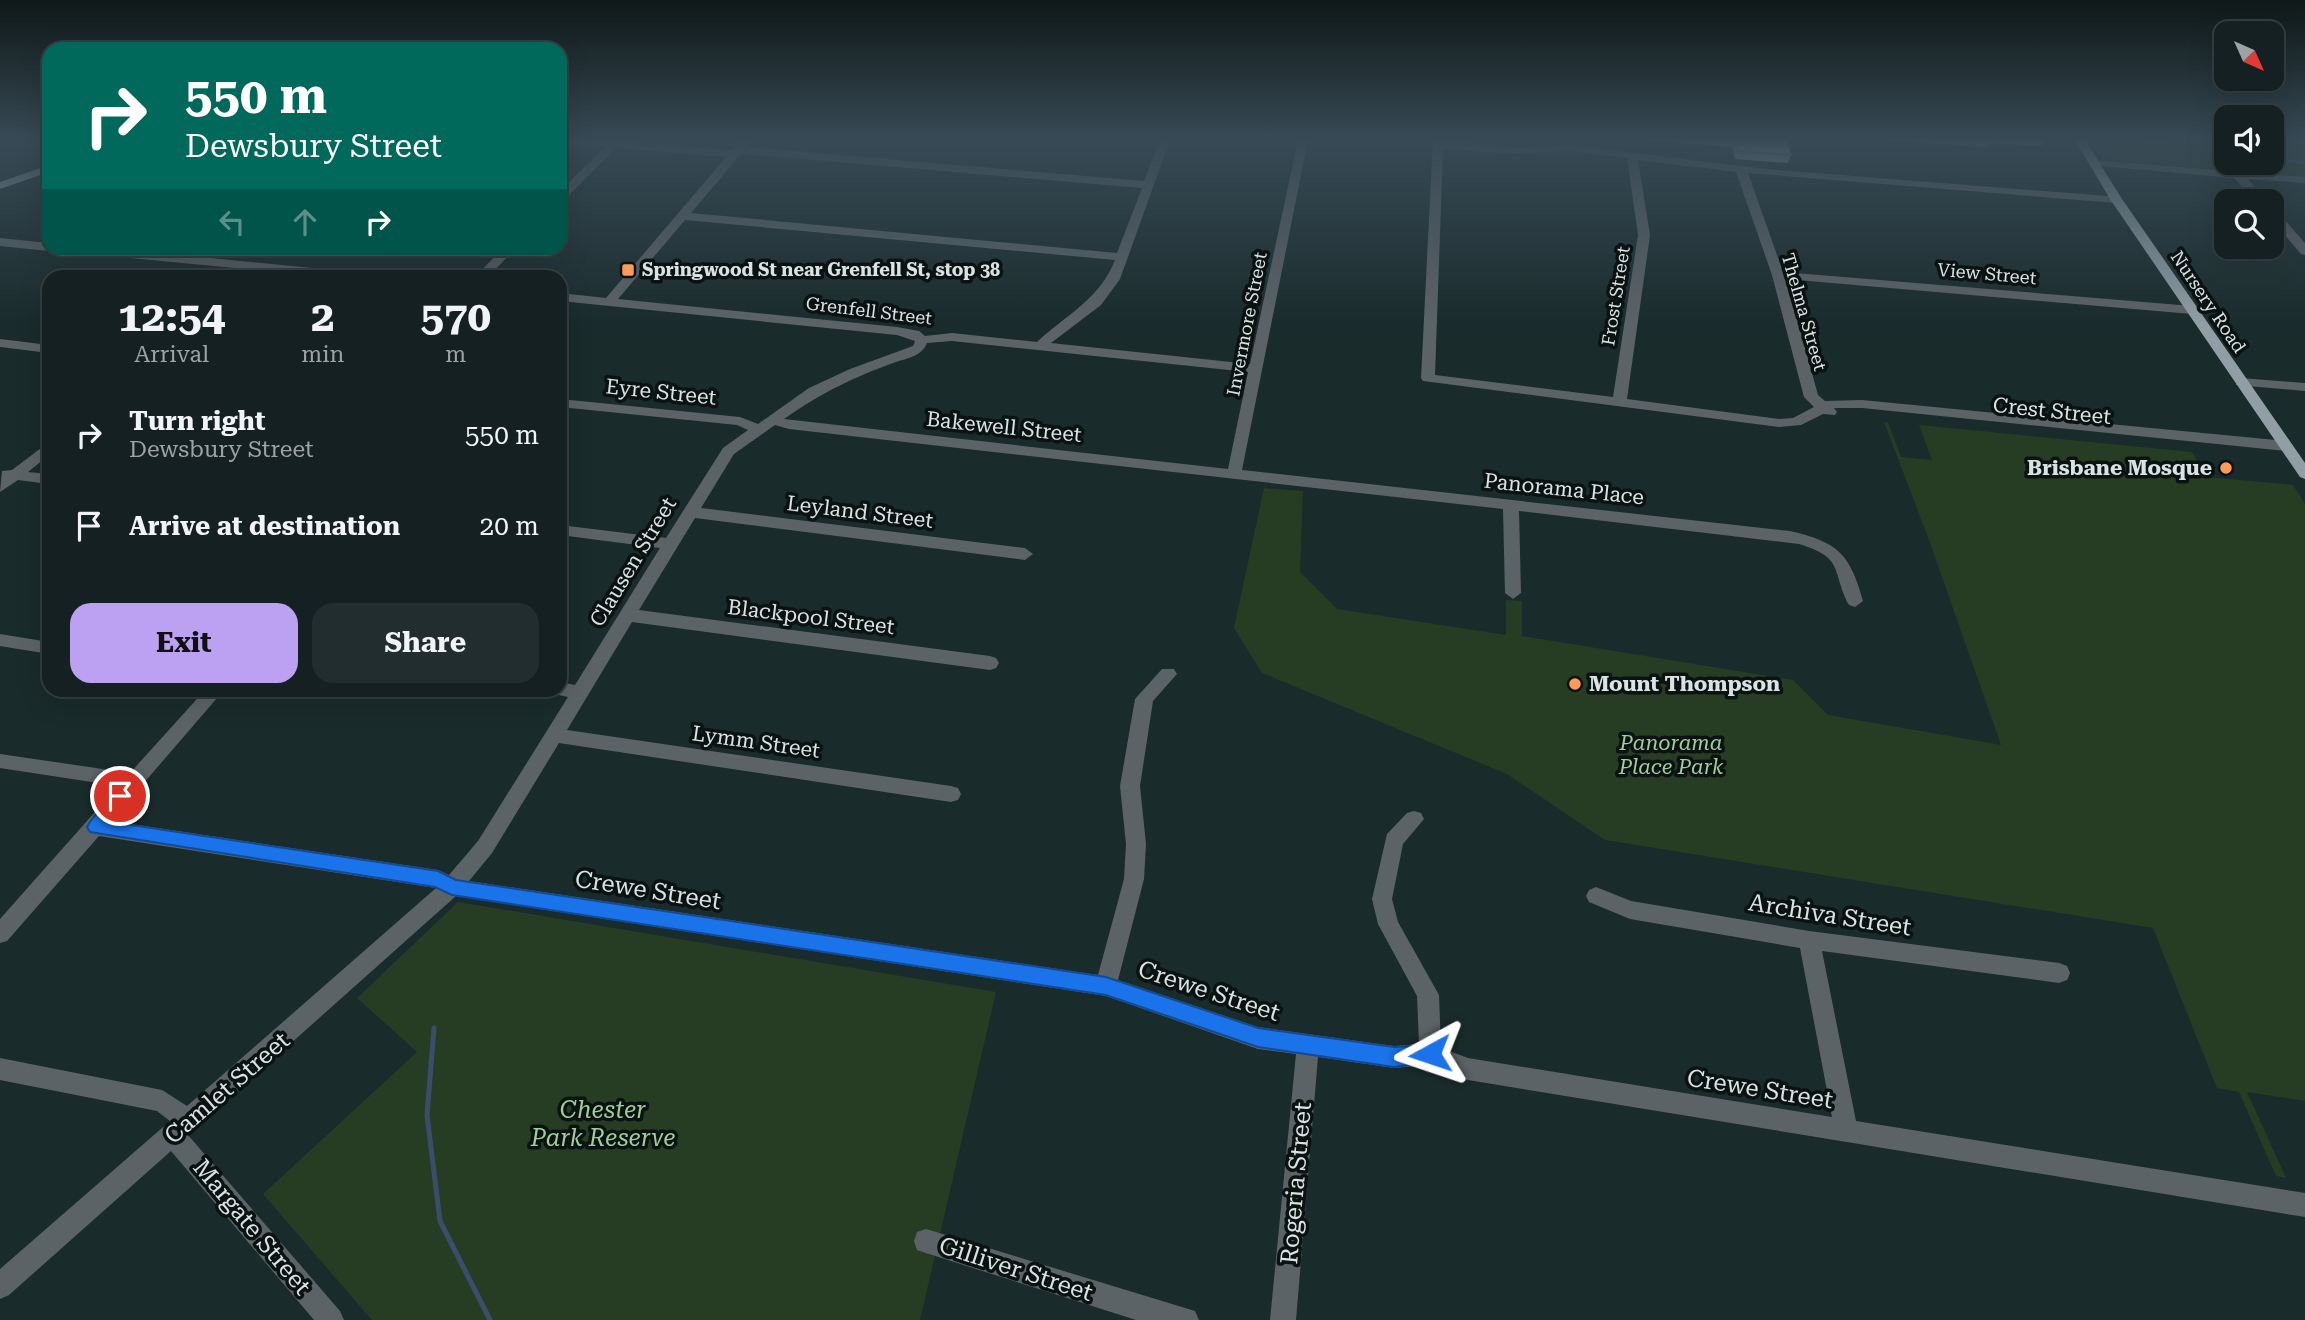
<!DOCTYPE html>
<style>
body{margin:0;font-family:"Roboto Serif",serif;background:#212d2e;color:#f1f3f6;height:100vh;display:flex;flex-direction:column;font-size:26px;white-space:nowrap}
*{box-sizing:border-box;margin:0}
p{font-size:23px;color:#9da3a5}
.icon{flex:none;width:38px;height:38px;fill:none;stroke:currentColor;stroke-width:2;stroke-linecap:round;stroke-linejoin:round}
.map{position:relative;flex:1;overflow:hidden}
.panel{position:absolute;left:42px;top:270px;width:525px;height:427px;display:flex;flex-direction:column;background:#142021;border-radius:21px;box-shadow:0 7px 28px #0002,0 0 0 2px #333e3f}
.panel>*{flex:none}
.hud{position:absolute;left:42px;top:42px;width:525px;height:214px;border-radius:21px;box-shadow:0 7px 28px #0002,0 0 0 2px #333e3f;background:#00695c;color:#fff;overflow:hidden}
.needle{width:46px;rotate:135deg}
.fabs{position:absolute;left:2214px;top:21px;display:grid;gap:14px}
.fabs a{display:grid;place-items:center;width:70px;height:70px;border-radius:14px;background:#142021;box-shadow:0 7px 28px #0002,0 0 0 2px #333e3f;font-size:35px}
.pin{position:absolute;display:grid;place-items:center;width:60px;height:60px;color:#fff;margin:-30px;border:4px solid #fff;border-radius:50%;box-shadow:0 2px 7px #0007}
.me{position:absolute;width:77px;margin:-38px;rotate:265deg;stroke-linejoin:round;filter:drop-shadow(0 0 5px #0008)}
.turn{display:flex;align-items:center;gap:24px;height:147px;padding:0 28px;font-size:32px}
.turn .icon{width:91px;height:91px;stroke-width:2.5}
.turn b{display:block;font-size:49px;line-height:60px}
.lanes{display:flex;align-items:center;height:66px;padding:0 28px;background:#0003;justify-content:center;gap:35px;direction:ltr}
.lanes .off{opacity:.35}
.eta{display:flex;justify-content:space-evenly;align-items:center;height:119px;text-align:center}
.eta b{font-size:42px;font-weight:700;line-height:49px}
.action{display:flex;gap:14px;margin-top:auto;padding:14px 28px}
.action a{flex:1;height:80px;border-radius:21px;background:#bca0f2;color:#111;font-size:28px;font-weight:700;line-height:80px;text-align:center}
.action a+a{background:#212d2e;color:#f1f3f6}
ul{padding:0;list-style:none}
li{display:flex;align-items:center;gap:21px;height:91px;padding:0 28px}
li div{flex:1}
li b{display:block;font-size:26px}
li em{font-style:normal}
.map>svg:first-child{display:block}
.green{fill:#263d24}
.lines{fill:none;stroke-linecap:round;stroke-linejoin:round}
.stream-far1{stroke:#3c4d6c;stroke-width:3.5}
.stream{stroke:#3c4d6c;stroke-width:5}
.minor{fill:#5c6367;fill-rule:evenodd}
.major{fill:#919ea5;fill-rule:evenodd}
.wall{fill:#a5b5af}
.building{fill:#c0d2cc;stroke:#86938f;stroke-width:2}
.route{fill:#1a73e8;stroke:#114b97;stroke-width:2}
.poi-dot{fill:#fe9b59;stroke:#0b1212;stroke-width:2.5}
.labels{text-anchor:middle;stroke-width:7;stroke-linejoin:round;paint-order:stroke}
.far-poi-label{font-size:18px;font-weight:bold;fill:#d9e3e4;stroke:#0b1212;text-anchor:start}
.far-street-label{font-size:18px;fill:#d9e3e4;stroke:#0b1212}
.street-label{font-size:21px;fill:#d9e3e4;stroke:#0b1212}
.poi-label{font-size:21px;font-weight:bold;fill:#d9e3e4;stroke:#0b1212;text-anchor:end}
.park-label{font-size:21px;font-style:italic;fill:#9fce9b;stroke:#0b1212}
.near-street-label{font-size:24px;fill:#d9e3e4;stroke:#0b1212}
.near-park-label{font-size:24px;font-style:italic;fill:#9fce9b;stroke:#0b1212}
</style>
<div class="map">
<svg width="2305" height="1320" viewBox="0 0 2305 1320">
<rect width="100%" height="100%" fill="#1a2b2c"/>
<path class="green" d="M2272,140H2305V176L2111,161L2104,158L2093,144L2134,147L2143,141L2226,147V163H2272Z
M1884,422H1888L1901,457L1932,460L1919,425L2192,452L2207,477L2293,485L2305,504V1101L2247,1092L2286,1178L2276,1176L2239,1092L2217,1088L2153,928L1605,840L1507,774L1262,673L1234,628L1264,488L1303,491L1300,572L1337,609L1506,635V600L1522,601V636L1793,680L1828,715L2001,745L1929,540Z
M458,902L996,992L920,1320H372L263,1194L417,1052L357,998Z"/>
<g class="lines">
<path class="stream-far1" d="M2301,140L2305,142
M2272,160L2305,162"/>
<path class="stream" d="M434,1028L427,1115L440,1221L490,1320"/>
<path class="minor" d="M560,140H623L622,142L732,150L740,141L745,140L750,143L746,147L1144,181L1160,140H1170L1120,279L1101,305L1051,343L1250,364L1298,140H1308L1242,470L1790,531C1838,542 1850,554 1863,601L1855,607L1849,605C1831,572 1846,558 1799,544L1519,511L1521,593L1513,599L1505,593L1503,509L789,429L775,425L734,454L701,508L1025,548L1033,554L1025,560L695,518L639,610L990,656L996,658L999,663L996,668L990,670L632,622L567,730L951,786L958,788L961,794L958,800L951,802L559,743L492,853L469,881L1098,975L1124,879L1126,844L1120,786L1135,699L1162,669H1174L1177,674L1153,701L1140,786L1146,844L1144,879L1118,980L1258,1027L1394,1046L1419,1044L1417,996L1378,924L1372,899L1387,834L1407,813L1414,811L1421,813L1424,819L1403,844L1392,899L1398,922L1439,995L1441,1048L1468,1058L1832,1117L1800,948L1630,919L1589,902L1586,896L1589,890L1596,887L1631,901L1809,931L2059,963L2067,966L2070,973L2067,980L2059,983L1822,951L1856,1121L2305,1193V1217L1468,1080L1430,1065L1394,1068L1318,1057L1296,1320H1270L1296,1054L1258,1049L1106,996L456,896L188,1135L340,1311L344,1320H314L171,1151L9,1295L0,1299V1269L170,1121L157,1111L0,1080V1058L162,1090L187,1106L436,888L99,836L7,941L0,943V919L118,786L0,768V754L130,773L205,690H224L111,821L438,870L449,875L478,841L568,697L554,694L551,690H560V682L575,685L660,548L560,535V525L666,538L723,448L748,430L737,425L560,407V399L740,417L758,424L809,388L850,369L913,346L915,341L897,335L560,301V293L606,298L726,157L616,148L564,200L560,202V191L605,147L560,143ZM741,154L1142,188L1117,253L691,213ZM685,220L1115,260C1100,299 1066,315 1037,342L952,333L925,336L919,331L897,327L618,299ZM952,341L1248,372L1228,469L784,419C821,393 854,377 896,362C908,358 922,356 927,343Z
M1433,140L1515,148L1570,145L1766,169L2120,197V201L2116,203L1748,173L1783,272L2192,306L2199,310L2192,314L1786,279L1818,395L1825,401L1862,400L2286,441L2293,446L2286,451L1862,408H1834L1837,412L1835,415L1823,414L1801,425L1779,427L1423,381L1421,378ZM1443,149L1515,154L1570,151L1627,158L1638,235L1613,397L1435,375ZM1638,160L1736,172L1772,275L1804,397L1814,407L1793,418L1779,419L1627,399L1650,235Z
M2093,160L2305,177V183L2248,179L2267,201H2255L2234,178L2089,165V161Z
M2272,209L2276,210L2305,243V255L2301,254L2272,220Z
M0,238L49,243V248H54L49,251L0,246Z
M61,248H110L353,272L359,276H319L67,252Z
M503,248H516L489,276H476Z
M0,339L49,345V353L0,347Z
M2241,378L2305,383V391L2236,385V379Z
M49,442V455L28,472L49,474V484L18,480L0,492L2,471L12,470Z
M0,634L49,642V654L0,646Z
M926,1229L1195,1311L1199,1320H1136L926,1253L917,1250L914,1241L917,1232Z"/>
<path class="major" d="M2075,140H2085L2122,199L2305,463V479L2300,477L2110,199Z
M49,165V172L0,189V182Z"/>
</g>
<path class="wall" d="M1648,140H1786L1791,155L1788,163L1735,159L1732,147Z
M1887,140H2045L2041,146L1989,143L1987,147Z"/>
<path class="building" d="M1735,140H1786L1791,155L1738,151Z"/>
<linearGradient id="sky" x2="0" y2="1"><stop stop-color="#0e1818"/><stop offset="0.43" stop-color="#384a56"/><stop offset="1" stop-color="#384a56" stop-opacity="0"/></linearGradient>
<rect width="2305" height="325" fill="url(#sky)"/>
<path class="route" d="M120,789L127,791L129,796L111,822L438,871L456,880L1106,977L1258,1028L1394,1047L1430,1045L1437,1047L1440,1054L1437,1061L1394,1067L1258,1047L1106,995L452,895L435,887L90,832L87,827L90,822L114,791Z"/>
<g class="poi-dot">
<rect x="621" y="263" width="14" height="14" rx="3.5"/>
<circle cx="2226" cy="468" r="7"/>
<circle cx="1575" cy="684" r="7"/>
</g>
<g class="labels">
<g class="far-poi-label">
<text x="642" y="276">Springwood St near Grenfell St, stop 38</text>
</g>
<g class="far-street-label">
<text transform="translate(1987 274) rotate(5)" y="6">View Street</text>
<text transform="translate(1616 296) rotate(-81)" y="6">Frost Street</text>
<text transform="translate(2208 302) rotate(56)" y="6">Nursery Road</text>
<text transform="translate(869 311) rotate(7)" y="6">Grenfell Street</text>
<text transform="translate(1804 312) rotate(74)" y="6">Thelma Street</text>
<text transform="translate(1247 324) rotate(-79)" y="6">Invermore Street</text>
</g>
<g class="street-label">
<text transform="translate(661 392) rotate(6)" y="7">Eyre Street</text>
<text transform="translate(2052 411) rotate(6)" y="7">Crest Street</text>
<text transform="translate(1004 427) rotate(6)" y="7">Bakewell Street</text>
<text transform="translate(1564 489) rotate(6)" y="7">Panorama Place</text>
<text transform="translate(860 512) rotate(7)" y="7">Leyland Street</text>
<text transform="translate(633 562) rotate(-59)" y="7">Clausen Street</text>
<text transform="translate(811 617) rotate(7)" y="7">Blackpool Street</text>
<text transform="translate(756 742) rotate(8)" y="7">Lymm Street</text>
</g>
<g class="poi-label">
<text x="2212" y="475">Brisbane Mosque</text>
<text x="1589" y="691" text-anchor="start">Mount Thompson</text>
</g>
<g class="park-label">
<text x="1671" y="750">Panorama<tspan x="1671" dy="24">Place Park</tspan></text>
</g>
<g class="near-street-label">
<text transform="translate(648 890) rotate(9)" y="8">Crewe Street</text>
<text transform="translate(1830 915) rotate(9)" y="8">Archiva Street</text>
<text transform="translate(1209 991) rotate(18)" y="8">Crewe Street</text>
<text transform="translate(227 1088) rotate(-41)" y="8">Camlet Street</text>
<text transform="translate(1760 1089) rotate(9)" y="8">Crewe Street</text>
<text transform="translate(1296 1183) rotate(-85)" y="8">Rogeria Street</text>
<text transform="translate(252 1227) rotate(50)" y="8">Margate Street</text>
<text transform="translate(1016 1269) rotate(18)" y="8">Gilliver Street</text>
</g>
<g class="near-park-label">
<text x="603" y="1118">Chester<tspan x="603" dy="28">Park Reserve</tspan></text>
</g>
</g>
</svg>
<div class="fabs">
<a><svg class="needle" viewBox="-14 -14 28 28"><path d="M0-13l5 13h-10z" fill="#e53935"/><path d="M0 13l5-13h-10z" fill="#9da3a5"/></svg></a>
<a><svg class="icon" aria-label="sound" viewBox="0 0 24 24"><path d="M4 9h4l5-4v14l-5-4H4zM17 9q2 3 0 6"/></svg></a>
<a><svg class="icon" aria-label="search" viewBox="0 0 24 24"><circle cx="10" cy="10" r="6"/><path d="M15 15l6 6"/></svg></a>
</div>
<div class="pin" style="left:120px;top:796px;background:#d93025"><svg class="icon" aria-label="arrive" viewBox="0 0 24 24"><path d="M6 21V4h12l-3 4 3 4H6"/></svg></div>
<svg class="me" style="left:1430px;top:1054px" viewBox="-20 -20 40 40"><path d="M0-17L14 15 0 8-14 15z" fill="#1a73e8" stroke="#fff" stroke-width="4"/></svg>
<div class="hud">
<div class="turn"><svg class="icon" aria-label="right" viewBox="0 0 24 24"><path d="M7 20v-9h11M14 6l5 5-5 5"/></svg><div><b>550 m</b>Dewsbury Street</div></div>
<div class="lanes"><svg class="icon off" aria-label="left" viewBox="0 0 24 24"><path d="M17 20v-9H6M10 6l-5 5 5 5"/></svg><svg class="icon off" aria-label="ahead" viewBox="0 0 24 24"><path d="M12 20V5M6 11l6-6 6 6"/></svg><svg class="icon" aria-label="right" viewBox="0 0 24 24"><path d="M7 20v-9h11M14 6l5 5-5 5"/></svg></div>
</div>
<section class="panel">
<div class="eta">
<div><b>12:54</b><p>Arrival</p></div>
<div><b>2</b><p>min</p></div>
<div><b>570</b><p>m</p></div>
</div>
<ul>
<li><svg class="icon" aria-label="right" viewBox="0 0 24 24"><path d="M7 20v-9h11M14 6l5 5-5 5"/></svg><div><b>Turn right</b><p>Dewsbury Street</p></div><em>550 m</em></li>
<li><svg class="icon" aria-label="arrive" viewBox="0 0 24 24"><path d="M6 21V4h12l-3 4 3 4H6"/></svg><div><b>Arrive at destination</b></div><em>20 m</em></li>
</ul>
<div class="action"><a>Exit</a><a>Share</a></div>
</section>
</div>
